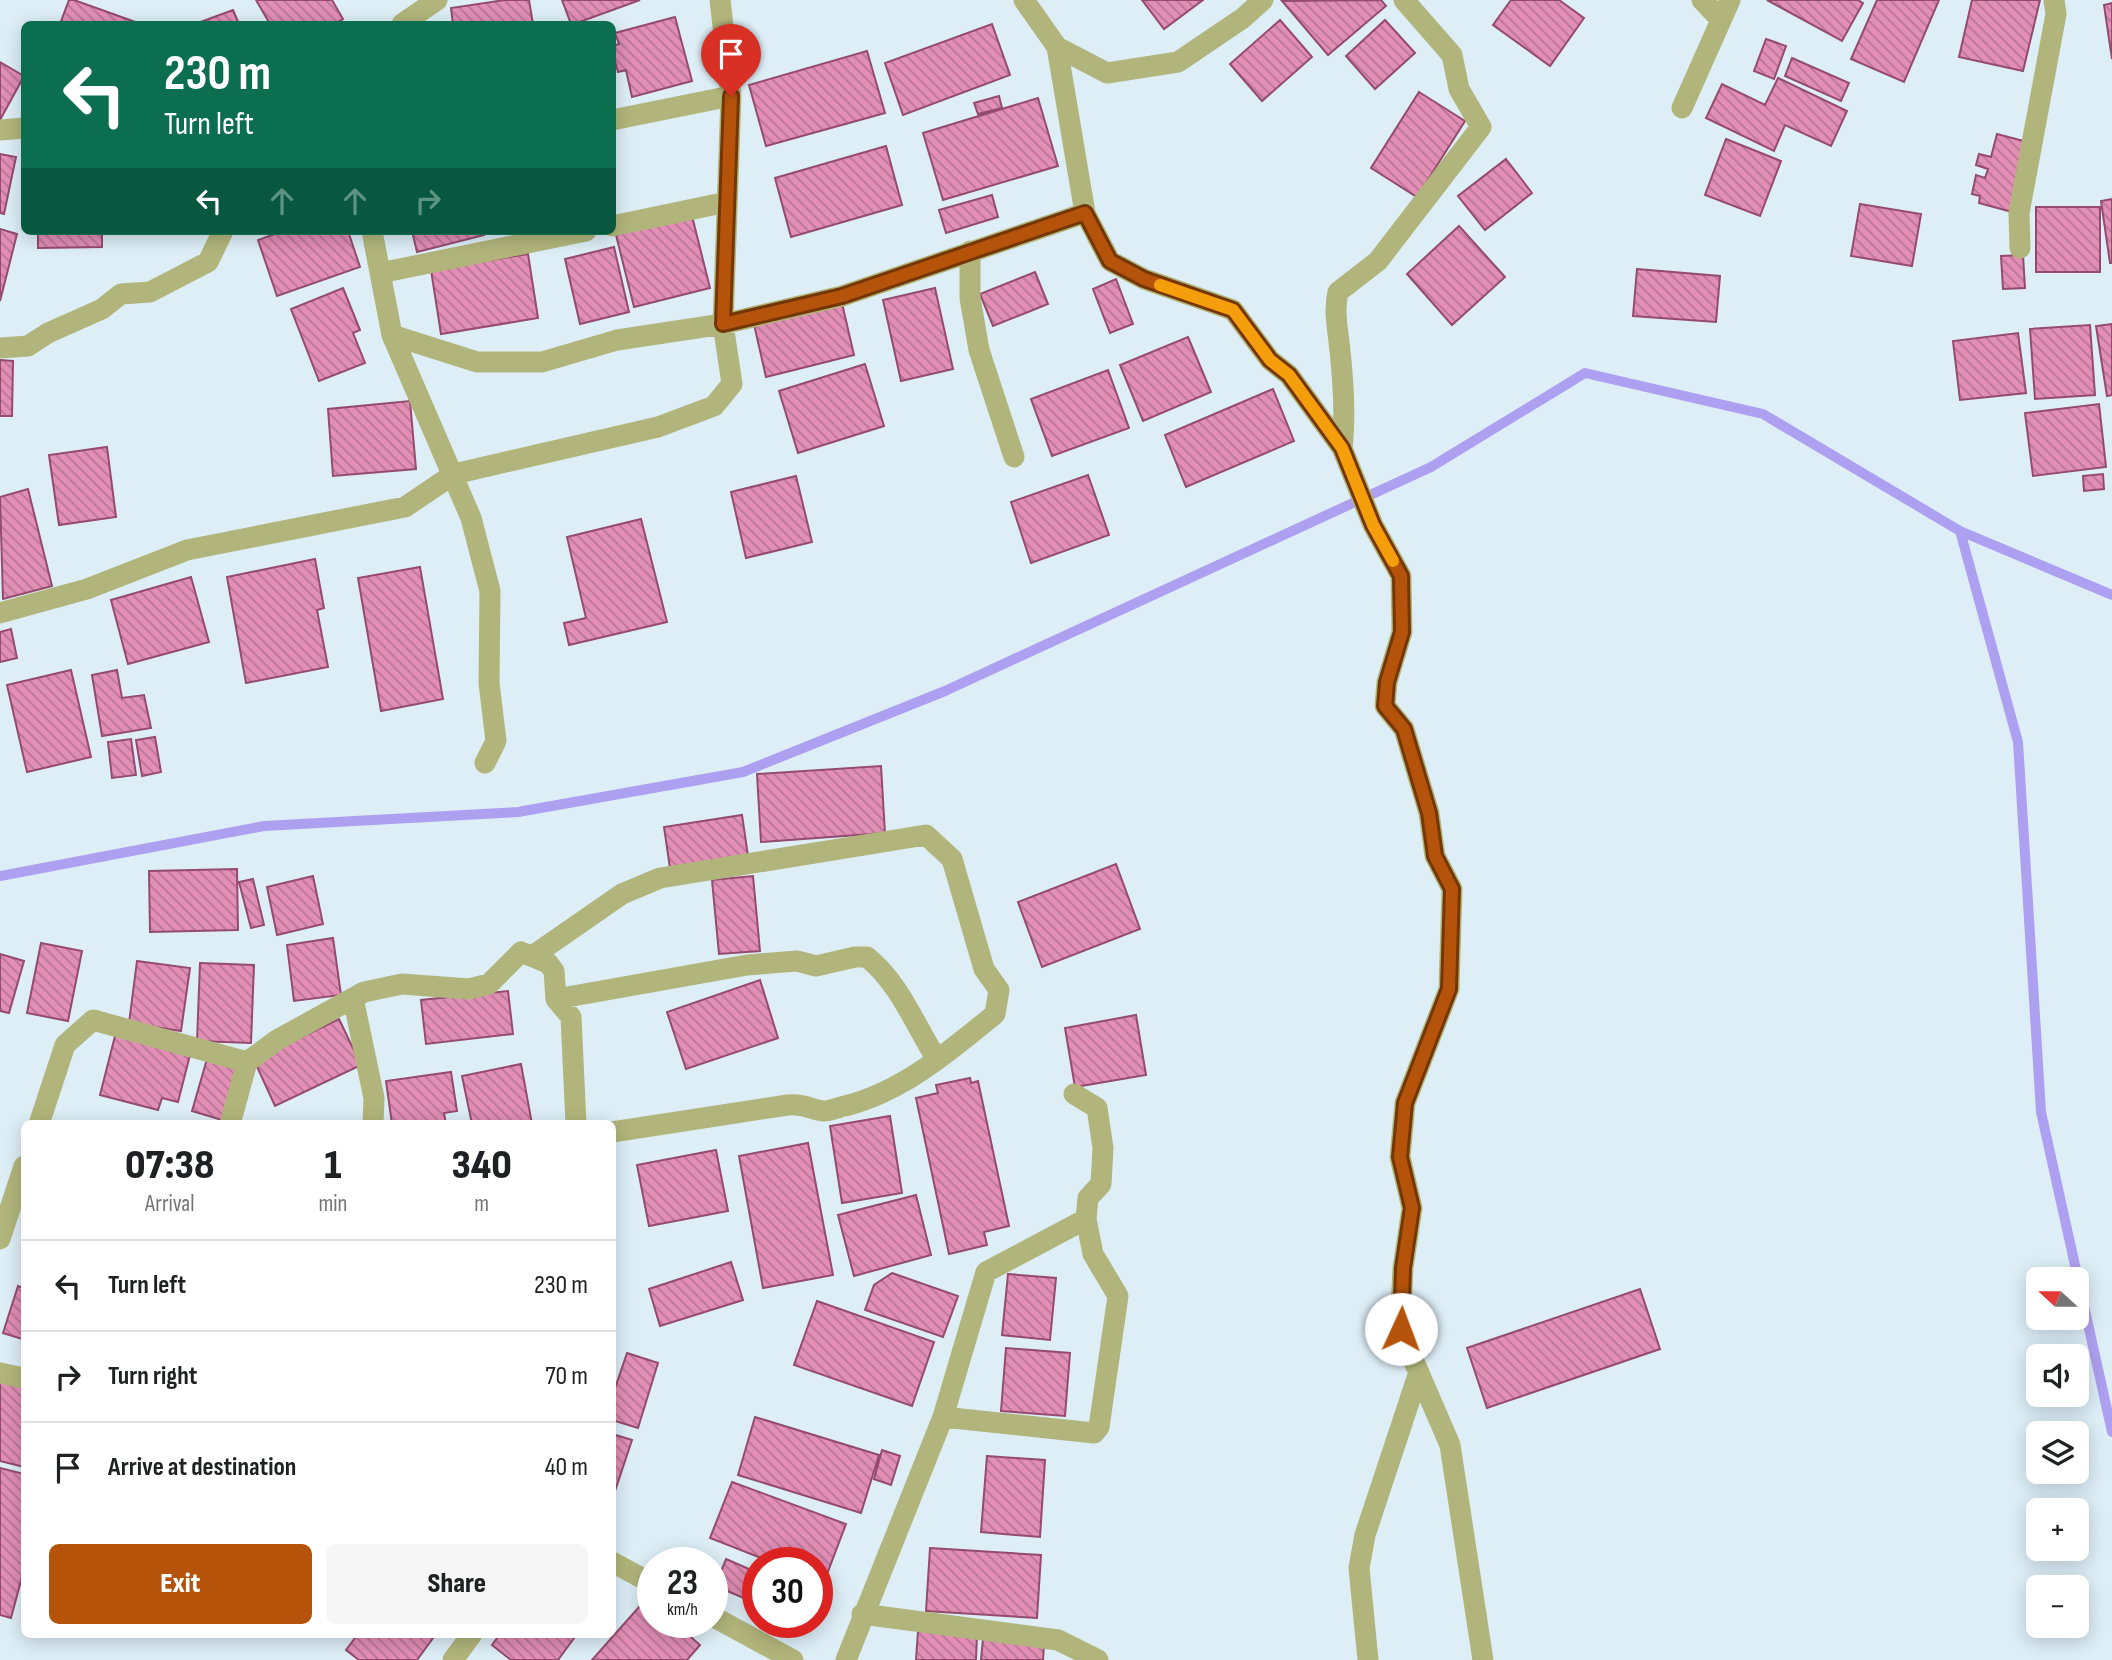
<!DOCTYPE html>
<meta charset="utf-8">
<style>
body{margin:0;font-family:"Sofia Sans Condensed",sans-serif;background:#f6f6f6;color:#202124;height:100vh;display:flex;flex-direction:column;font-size:26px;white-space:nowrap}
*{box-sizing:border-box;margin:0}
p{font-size:23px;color:#757577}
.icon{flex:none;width:38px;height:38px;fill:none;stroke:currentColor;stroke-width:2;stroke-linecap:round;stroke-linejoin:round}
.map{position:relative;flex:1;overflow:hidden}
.side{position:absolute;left:21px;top:1120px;width:595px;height:518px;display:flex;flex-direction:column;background:#fff;border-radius:10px;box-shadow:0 4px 18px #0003}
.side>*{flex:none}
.guide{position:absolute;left:21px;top:21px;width:595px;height:214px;border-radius:10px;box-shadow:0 4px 18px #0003;background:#0b6e4f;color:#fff;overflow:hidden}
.needle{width:46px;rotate:291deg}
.tools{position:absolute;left:2026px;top:1267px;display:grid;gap:14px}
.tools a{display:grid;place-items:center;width:63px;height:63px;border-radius:10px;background:#fff;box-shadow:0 4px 18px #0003;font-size:35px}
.speed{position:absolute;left:637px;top:1547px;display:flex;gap:14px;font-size:35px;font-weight:700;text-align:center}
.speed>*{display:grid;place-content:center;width:91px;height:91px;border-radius:50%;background:#fff;box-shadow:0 4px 18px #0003;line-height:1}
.speed small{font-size:18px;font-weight:400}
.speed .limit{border:10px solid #d22;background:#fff;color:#111}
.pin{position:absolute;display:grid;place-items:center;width:60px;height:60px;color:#fff;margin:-72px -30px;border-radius:50% 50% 50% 0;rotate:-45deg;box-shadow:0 0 7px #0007}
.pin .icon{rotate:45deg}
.me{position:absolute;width:77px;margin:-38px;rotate:2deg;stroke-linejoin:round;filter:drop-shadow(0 0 5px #0008)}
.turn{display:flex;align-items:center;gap:24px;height:147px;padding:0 28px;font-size:32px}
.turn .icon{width:91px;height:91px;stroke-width:2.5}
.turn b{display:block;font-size:49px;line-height:60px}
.lanes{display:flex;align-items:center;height:66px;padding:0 28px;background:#0003;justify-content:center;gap:35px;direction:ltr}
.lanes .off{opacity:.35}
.eta{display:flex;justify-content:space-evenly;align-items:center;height:119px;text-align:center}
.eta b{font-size:42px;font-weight:800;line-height:49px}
.cta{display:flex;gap:14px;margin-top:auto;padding:14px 28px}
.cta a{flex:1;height:80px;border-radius:10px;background:#b45309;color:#fff;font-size:28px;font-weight:800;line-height:80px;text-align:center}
.cta a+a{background:#f6f6f6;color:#202124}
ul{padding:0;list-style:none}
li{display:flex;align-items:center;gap:21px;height:91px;padding:0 28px;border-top:2px solid #e0e0e0}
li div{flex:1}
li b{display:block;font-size:26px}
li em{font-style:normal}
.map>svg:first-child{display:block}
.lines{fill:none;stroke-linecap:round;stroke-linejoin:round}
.stream{stroke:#aea0f0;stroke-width:10}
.building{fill:url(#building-back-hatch);stroke:#944b6e;stroke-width:2}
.street{stroke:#b1b57b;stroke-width:21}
.route-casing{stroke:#753606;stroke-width:18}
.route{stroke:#b45309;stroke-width:12}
.slow{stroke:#f59e0b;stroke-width:12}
</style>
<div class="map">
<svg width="2112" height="1660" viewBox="0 0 2112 1660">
<defs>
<pattern id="building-back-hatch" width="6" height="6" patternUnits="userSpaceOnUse" patternTransform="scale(1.75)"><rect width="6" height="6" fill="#e38eb5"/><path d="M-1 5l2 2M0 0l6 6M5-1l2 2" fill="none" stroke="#b77595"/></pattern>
</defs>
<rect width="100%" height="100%" fill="#ddeef7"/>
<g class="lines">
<path class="stream" d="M1960,531L2018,742L2041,1112L2112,1432
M0,876L264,826L518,812L743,772L945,691L1431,467L1585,373L1763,414L1960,531L2112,595"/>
</g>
<path class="building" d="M69,0H74L141,24H60Z
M256,0H332L343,19L334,24H270Z
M505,0H529L533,24H453L451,8Z
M562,0H640L574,24H571Z
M1142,0H1203L1164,29Z
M1381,0L1386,6L1328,55L1282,1Z
M1511,0H1559L1584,18L1550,66L1493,25Z
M1767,0H1858L1863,3L1842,41Z
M1877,0H1939L1904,82L1851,59Z
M1972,0H2040L2023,71L1959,57Z
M2112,3V59L2104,5Z
M233,10L239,24H195Z
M675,17L692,81L632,97L626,70L618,72L612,50V46L619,44L615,33Z
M1280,20L1312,57L1262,101L1230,64Z
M1385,20L1415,53L1375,89L1346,56Z
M992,24L1010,75L903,115L885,63Z
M1766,39L1786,46L1774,79L1754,71Z
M867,51L885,113L766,146L749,85Z
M1792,58L1849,83L1841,101L1785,76Z
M0,62L24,76L0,120Z
M1778,78L1847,111L1831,146L1785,125L1774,151L1706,118L1722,84L1765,105Z
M1419,92L1465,121L1417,197L1371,168Z
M999,96L1002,108L978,114L974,103Z
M1038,98L1058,166L943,200L923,133Z
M1997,134L2031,143L2012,212L1979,203L1980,196L1972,194L1976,175L1985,178L1988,169L1976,165L1979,154L1991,157Z
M1726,139L1781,161L1760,216L1705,195Z
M886,146L902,205L791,237L775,178Z
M0,154L16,157L4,214L0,213Z
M1506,159L1532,193L1485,230L1458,196Z
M992,195L998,217L946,233L939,210Z
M2112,199V263H2110L2101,201Z
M1860,204L1921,214L1912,266L1851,256Z
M2036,207H2100V272H2036Z
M692,216L710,288L634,307L616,235Z
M1459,226L1505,277L1452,325L1407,274Z
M0,229L17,234L0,301Z
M38,231H102V247L38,248Z
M283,231H348L360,267L277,296L258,240Z
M412,231H483L484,235L417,252Z
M614,247L629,312L580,324L565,259Z
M528,254L538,318L441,334L431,270Z
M2023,255L2025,288L2003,289L2001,256Z
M1637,269L1720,276L1716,322L1633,316Z
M1035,272L1048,304L993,326L980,294Z
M1116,279L1133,324L1110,333L1093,289Z
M343,288L360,330L353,333L365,363L319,381L291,309Z
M935,288L953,369L901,381L883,300Z
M841,299L854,355L766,377L753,320Z
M2112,324V395L2107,396L2096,326Z
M2090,325L2095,395L2035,399L2030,329Z
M2018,333L2026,393L1960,400L1953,341Z
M1188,337L1211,392L1143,421L1120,365Z
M0,360L13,361L12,416H0Z
M865,364L884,426L798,453L779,391Z
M1108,370L1129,428L1052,456L1031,399Z
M1273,389L1294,441L1186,487L1165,435Z
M410,401L416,469L333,476L328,409Z
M2099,404L2106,467L2033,476L2025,413Z
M107,447L116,517L59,525L49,455Z
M2103,474L2104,489L2084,491L2083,476Z
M1088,475L1109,535L1031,563L1011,502Z
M796,476L812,542L746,558L731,492Z
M28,489L52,586L3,599L0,497Z
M641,519L667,622L569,645L564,623L586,618L567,537Z
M315,559L324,608L317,610L328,667L246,683L227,577Z
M420,567L443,699L381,711L358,578Z
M191,577L209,642L128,664L111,600Z
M11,629L17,658L0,662V632Z
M71,670L91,757L27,772L7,685Z
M117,670L122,698L144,695L151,728L102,736L92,675Z
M155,737L161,772L142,776L136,740Z
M131,739L136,775L112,778L108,742Z
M881,766L885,833L761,842L757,774Z
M742,815L748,856L670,868L664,827Z
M1116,864L1140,929L1042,967L1018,902Z
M237,869L238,930L150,932L149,871Z
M313,876L323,924L277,935L267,887Z
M753,876L760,951L719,954L712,880Z
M253,879L264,925L251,928L239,882Z
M333,938L341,995L294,1001L287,945Z
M41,943L82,951L68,1021L27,1013Z
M0,954L24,961L9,1013L0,1011Z
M137,961L190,968L181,1031L129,1023Z
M200,963L254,965L251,1043L197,1041Z
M760,980L778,1038L686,1069L667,1012Z
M508,991L513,1034L426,1044L421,1000Z
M1136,1015L1146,1075L1075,1087L1065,1028Z
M339,1019L361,1065L275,1106L254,1060Z
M116,1032L191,1051L178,1102L162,1098L158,1110L100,1095Z
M207,1059L237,1066L222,1120L192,1111Z
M521,1064L532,1124H472L462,1076Z
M451,1072L457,1111L444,1113L446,1124H392L386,1081Z
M970,1078L971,1083L978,1081L1009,1226L984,1232L987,1245L949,1254L916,1098L938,1093L936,1085Z
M890,1116L902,1193L842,1203L830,1126Z
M808,1143L833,1275L763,1288L739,1156Z
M716,1150L728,1211L649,1226L637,1165Z
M916,1195L931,1255L854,1276L838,1215Z
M731,1262L743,1300L660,1326L649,1289Z
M892,1273L958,1296L943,1337L865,1310L874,1285Z
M1008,1274L1056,1278L1050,1340L1002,1335Z
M18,1286L24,1288L22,1339L3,1333Z
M1640,1289L1660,1349L1487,1408L1467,1348Z
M817,1301L934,1342L912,1406L794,1365Z
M1006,1348L1070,1353L1065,1416L1001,1411Z
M627,1353L658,1363L638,1428L612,1420V1397Z
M0,1377L24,1383V1467L0,1461Z
M755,1417L879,1455L861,1513L738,1475Z
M612,1434L632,1440L612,1500Z
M882,1450L900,1456L891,1485L874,1479Z
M987,1456L1045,1460L1040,1537L981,1532Z
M0,1468L24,1474V1569L11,1618L0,1615Z
M732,1482L846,1524L824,1582L817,1579V1563H774L710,1538Z
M930,1548L1041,1555L1037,1618L926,1611Z
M726,1559L758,1573V1604L715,1586Z
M647,1598L653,1603V1622H674L700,1645L687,1660H592Z
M918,1631L977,1634L976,1660H916Z
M358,1634H436L417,1660H359L346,1650Z
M500,1634H577L558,1660H511L492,1645Z
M983,1639L1044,1645L1043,1660H981Z"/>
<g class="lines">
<path class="street" d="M1024,0L1057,47L1085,213L1110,261L1144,279L1233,310L1270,360L1289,375L1342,448L1373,525L1401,576L1402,632L1387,682L1385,706L1404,729L1429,813L1435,856L1452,889L1449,989L1405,1103L1400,1157L1412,1208L1403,1268L1400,1329L1450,1445L1483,1660
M1702,0L1721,20
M402,24L437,0
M1057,47L1107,73L1178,62L1243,18L1263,0
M1682,108L1730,0
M612,120L731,96
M0,130L24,128
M612,226L727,202
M372,231L392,335L471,518L490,591L489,683L496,741L485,763
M2020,248L2019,213L2056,14L2054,0
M970,251V298L979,350L1014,457
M380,273L586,231
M392,335L477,362H542L617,340L723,324L842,296L1085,213
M0,348L28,346L48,333L102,309L121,294L150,292L208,262L223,231
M1342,448C1346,414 1343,376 1339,342C1337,324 1334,310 1338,292L1378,261L1481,127L1459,89L1452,55L1404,0
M0,613L87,589L187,550L405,507L454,474L658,427L714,406L732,384L723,324L731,96L720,0
M534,955L622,894L660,878L926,835L952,859L984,969L999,990L995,1014C950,1051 902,1092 845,1106C839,1107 830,1111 824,1111C810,1110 806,1103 788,1105L612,1132
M353,998L374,1098L373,1124
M556,999L747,965L797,961L816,966L855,957H867C900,984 914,1023 936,1058
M39,1124L65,1045L93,1020L247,1062
M230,1124L247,1062L277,1040L364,992L402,984L469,989L489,984L521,952L548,963L554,971L556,999L571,1017L576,1124
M0,1239L24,1166
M0,1373L24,1378
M943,1417L1094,1433L1099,1427L1118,1296L1093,1254L1086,1219L1088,1198L1101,1184L1103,1148L1097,1108L1074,1094
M612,1562L653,1584
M862,1614L1058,1640L1098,1660
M712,1616L793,1660
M453,1660L472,1634
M846,1660L943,1417L986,1272L1086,1219
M1368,1660L1359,1568L1365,1535L1419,1372"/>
</g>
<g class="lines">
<g class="route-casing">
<path id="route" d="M731,96L723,324L842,296L1085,213L1110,261L1144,279L1233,310L1270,360L1289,375L1342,448L1373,525L1401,576L1402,632L1387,682L1385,706L1404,729L1429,813L1435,856L1452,889L1449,989L1405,1103L1400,1157L1412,1208L1403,1268L1401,1329"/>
</g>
<use href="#route" class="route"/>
<path class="slow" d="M1160,285L1233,310L1270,360L1289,375L1342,448L1373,525L1393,561"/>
</g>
</svg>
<div class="tools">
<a><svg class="needle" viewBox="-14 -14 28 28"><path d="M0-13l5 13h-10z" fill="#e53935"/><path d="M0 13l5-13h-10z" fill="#757577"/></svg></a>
<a><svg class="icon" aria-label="sound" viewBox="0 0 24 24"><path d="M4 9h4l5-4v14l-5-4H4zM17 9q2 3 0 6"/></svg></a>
<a><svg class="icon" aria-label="layers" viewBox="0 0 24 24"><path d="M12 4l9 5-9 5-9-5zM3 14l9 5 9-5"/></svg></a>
<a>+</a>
<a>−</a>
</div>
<div class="speed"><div>23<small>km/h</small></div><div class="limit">30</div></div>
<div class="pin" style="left:731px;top:96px;background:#d93025"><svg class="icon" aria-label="arrive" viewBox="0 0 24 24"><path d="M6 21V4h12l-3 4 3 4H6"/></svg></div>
<svg class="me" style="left:1401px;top:1329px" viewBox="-20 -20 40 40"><circle r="19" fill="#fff"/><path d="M0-13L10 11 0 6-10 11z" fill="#b45309"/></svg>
<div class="guide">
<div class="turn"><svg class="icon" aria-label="left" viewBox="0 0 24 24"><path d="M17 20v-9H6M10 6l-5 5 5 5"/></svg><div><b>230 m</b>Turn left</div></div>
<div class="lanes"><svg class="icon" aria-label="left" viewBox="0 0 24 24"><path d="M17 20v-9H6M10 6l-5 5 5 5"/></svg><svg class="icon off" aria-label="ahead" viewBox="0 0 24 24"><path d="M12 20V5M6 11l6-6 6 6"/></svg><svg class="icon off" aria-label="ahead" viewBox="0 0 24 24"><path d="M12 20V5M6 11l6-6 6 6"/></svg><svg class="icon off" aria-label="right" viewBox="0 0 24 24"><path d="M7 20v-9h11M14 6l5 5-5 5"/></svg></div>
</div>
<section class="side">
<div class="eta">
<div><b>07:38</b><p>Arrival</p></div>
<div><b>1</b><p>min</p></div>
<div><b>340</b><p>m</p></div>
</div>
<ul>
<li><svg class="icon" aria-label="left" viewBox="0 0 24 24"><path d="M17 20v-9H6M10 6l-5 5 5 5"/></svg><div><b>Turn left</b></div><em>230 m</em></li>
<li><svg class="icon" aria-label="right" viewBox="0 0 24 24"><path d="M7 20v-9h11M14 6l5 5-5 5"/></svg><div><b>Turn right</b></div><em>70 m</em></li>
<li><svg class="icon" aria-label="arrive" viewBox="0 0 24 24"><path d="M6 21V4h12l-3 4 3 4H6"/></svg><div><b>Arrive at destination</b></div><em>40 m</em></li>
</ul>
<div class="cta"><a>Exit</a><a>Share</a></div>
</section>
</div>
